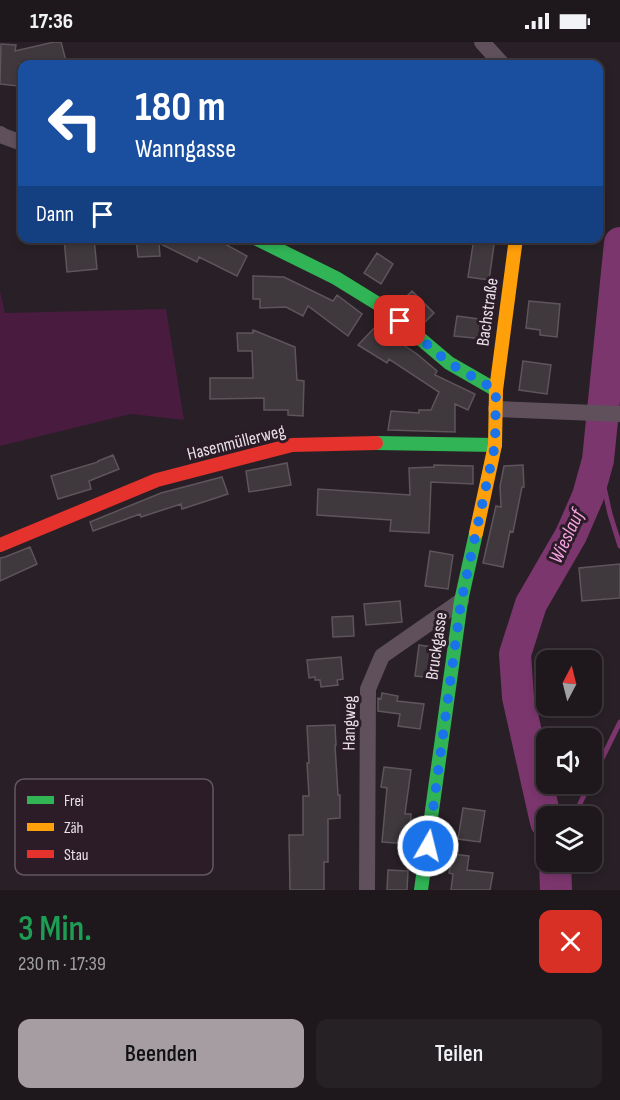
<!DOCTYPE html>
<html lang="de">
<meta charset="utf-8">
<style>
body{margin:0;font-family:"Sofia Sans Condensed",sans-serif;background:#262125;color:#f1f3f6;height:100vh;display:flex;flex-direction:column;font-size:22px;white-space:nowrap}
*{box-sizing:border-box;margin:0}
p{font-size:20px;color:#a1a0a3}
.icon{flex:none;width:33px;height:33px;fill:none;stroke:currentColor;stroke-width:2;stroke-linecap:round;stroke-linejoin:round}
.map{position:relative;height:848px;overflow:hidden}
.side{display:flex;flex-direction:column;background:#1e181c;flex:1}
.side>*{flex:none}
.hud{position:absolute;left:18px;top:18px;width:585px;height:183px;border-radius:12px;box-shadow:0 3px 9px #0003,0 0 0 2px #3c373b;background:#1a4fa0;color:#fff;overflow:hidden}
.needle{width:39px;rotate:7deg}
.fabs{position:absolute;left:536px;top:608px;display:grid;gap:12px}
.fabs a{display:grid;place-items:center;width:66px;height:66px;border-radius:12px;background:#1e181c;box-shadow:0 3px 9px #0003,0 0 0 2px #3c373b;font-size:30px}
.pin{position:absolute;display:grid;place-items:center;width:51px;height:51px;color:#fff;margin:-26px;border-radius:12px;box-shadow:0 3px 9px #0006}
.me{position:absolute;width:66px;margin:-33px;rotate:8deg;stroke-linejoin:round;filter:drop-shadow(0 0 4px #0008)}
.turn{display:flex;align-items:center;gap:21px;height:126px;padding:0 18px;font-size:27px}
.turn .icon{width:78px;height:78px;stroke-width:2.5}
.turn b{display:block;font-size:42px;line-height:51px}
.then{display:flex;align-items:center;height:57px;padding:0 18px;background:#0003;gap:12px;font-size:22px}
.round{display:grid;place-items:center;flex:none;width:63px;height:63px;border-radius:12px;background:#262125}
.overview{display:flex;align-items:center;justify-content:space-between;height:102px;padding:0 18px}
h1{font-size:36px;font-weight:600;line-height:45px;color:#1e9e55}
.cta{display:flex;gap:12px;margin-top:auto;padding:12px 18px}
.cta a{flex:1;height:69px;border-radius:12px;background:#a69da3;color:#111;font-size:24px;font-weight:600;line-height:69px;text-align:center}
.cta a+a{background:#262125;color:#f1f3f6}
.status{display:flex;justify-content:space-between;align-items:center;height:42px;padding:0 30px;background:#1e181c;direction:ltr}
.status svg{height:16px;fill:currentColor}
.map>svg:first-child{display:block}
.green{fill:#481b3f}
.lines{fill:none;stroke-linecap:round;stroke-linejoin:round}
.stream{stroke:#7b366d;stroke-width:5}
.river{stroke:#7b366d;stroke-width:32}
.building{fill:#3f393e;stroke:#5d555b;stroke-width:1.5}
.street{stroke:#5f505c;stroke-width:16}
.fast{stroke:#30b455;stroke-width:14}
.slow{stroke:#ff9f0a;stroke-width:14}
.jam{stroke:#e5322d;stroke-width:14}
.route{stroke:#1a73e8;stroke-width:10;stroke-dasharray:0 18}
.labels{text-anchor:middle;stroke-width:6;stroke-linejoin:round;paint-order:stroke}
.street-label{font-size:18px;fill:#eae0e7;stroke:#2b1c28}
.water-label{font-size:20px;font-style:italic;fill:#f7a3e2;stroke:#2b1c28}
.key{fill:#2b1c28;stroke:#645761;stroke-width:1.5}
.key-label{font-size:16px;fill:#eae0e7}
</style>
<div class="status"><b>17:36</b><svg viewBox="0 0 49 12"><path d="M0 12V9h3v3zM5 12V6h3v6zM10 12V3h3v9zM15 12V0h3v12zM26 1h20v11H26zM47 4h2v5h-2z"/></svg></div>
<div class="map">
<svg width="620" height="848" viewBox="0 0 620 848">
<rect width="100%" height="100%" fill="#282026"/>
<path class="green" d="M0,249L5,271L166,267L184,378L131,372L0,404Z"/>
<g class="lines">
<path class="stream" d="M598,418L610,472L620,504
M591,739L620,680
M574,774L590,741"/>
<path class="river" d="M546,780L518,655L515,612L531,562L571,493L588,454L598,418L620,201
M555,819L556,848"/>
</g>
<path class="building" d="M54,0H61L66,19L51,22H19L18,44L0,42L1,2L16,3L15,9Z
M64,196H94L97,227L67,230Z
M136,196H214L247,214L237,234L199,215L197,220L159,201L160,214L138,215Z
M474,196H495L489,238L468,235Z
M377,211L393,222L381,242L364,231Z
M253,234L284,235L333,259L337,253L362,272L348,294L308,264L303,274L286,265L260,266V257H253Z
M412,249L434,271L424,281L402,259Z
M529,259L560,262L557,295L540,293V288L526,286Z
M457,274L486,278L484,297L454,294Z
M378,282L393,291L401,298L399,300L417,312L437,329L435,333L475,352L468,368L455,362V390L388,388L391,369L419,371V368H431L439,350L389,317L387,321L358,303Z
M253,288L295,305L297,338L304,339L303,374L288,373V368H264V356L210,357V336H253L252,309H238L237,291H253Z
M523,319L551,323L547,352L519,348Z
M113,413L119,427L89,439L91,447L58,457L51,434L98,420V419Z
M287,421L291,443L249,450L246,429Z
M434,423L473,424V442L431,440L429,491L390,489L391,478L317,473L318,447L410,453L409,426L434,425Z
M523,423L524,445H522L513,490L510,489L503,525L483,521L496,464L501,465L500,444L504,424Z
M222,435L228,452L182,467L181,462L141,475L140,472L93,489L90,480L161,451Z
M30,505L37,522L0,539V516L5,515Z
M430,509L453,513L448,547L425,544Z
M620,522V556L582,559L579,526Z
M400,559L402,580L366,583L364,562Z
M353,574L354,594L333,595L332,575Z
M419,603L439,606L435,636L415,634Z
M341,615L343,637L337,638L338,643L321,645L320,638H315V635L309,636L307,618Z
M382,651L398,654L397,659L424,662L420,687L398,684L400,672L378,669V656L381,657Z
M335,683L336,703H335L338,753H340V776L328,777V820H324V848H290L289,793H303V754H309L307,721H309L307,684Z
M384,725L411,728L405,772H411L409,802L382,800L387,746L381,745Z
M463,766L485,769L480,800L458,797Z
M452,812L469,814L467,828L493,831L490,848H451L453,832L449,831Z
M388,828L408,829L407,848H387Z"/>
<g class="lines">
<path class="street" d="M482,0L502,22
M0,92L3,94L22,101
M496,367L620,372
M367,848L368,647L382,614L461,559"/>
<path class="fast" d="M255,196L336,236L383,265L449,321L496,348
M376,401L495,403
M421,848L461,559L476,491"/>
<path class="slow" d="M476,491L495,403L496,348L516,196"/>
<path class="jam" d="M0,503L157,438L292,403L376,401"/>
</g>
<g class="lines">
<path class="route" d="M400,279L449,321L496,348L495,403L461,560L428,804"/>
</g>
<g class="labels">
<g class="street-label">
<text transform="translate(487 270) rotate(-82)" y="6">Bachstraße</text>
<text transform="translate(236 400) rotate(-14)" y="6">Hasenmüllerweg</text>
<text transform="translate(436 604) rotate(-82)" y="6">Bruckgasse</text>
<text transform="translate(349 681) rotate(-89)" y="6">Hangweg</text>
</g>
<g class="water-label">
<text transform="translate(566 494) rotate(-65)" y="7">Wieslauf</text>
</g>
</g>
<rect x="15" y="737" width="198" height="96" rx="9" class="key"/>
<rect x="27" y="754" width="27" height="8" fill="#30b455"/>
<rect x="27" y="781" width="27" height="8" fill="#ff9f0a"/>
<rect x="27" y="808" width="27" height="8" fill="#e5322d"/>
<g class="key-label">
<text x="64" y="764">Frei</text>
<text x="64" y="791">Zäh</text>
<text x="64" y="818">Stau</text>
</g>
</svg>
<div class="fabs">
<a><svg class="needle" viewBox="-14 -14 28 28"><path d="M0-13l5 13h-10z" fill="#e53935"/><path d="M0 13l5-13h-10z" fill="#a1a0a3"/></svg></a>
<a><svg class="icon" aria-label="sound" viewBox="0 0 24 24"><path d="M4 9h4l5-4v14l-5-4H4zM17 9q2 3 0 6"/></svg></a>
<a><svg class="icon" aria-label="layers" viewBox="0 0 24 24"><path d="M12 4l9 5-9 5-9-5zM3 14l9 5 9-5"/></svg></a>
</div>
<div class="pin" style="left:400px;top:279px;background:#d93025"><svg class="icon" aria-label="arrive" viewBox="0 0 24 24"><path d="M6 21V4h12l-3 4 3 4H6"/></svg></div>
<svg class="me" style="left:428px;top:804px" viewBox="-20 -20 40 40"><circle r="17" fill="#1a73e8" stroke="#fff" stroke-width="3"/><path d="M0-11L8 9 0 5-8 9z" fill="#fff"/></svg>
<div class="hud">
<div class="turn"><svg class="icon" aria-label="left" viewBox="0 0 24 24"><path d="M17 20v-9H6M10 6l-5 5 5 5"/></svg><div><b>180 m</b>Wanngasse</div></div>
<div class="then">Dann<svg class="icon" aria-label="arrive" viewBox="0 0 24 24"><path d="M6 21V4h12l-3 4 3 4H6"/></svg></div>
</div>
</div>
<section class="side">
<div class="overview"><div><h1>3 Min.</h1><p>230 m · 17:39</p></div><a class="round" style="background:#d93025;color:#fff"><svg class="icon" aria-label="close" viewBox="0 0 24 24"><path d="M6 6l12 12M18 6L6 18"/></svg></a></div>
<div class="cta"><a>Beenden</a><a>Teilen</a></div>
</section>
